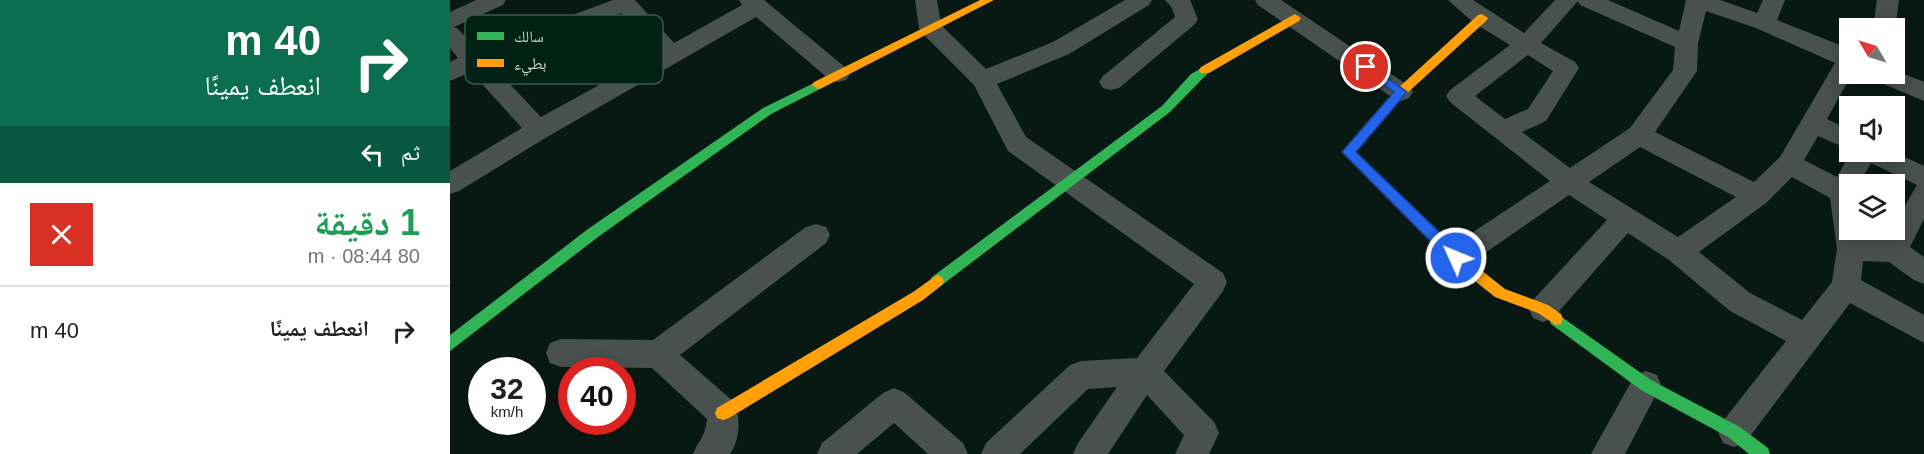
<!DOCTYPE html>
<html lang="ar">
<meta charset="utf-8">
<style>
body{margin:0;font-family:Helvetica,"Noto Naskh Arabic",sans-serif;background:#f6f6f6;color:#202124;direction:rtl;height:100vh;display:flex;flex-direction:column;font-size:22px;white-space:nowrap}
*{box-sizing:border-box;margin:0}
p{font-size:20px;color:#757577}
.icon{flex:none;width:33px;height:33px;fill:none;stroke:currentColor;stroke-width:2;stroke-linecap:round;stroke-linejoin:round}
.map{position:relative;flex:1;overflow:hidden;direction:ltr}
.panel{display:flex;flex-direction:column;background:#fff;width:450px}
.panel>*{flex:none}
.top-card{background:#0b6e4f;color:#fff;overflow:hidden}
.needle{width:39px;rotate:308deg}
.buttons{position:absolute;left:1389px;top:18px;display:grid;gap:12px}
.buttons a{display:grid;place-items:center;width:66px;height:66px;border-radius:0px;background:#fff;box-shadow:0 3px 15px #0003;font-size:30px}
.speed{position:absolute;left:18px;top:357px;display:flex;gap:12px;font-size:30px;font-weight:700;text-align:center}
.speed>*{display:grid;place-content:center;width:78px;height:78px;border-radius:50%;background:#fff;box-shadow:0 3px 15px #0003;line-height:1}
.speed small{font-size:15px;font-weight:400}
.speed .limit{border:9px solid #d22;background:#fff;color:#111}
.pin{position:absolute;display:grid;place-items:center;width:51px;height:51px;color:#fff;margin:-26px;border:3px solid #fff;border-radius:50%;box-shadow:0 2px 6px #0007}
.me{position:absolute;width:66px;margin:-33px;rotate:314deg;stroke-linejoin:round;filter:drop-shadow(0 0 4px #0008)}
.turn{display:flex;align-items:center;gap:21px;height:126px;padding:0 30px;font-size:27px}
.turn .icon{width:78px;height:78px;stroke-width:2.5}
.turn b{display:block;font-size:42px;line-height:51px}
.then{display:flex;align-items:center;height:57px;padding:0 30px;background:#0003;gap:12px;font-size:22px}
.round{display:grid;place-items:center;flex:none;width:63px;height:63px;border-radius:0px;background:#f6f6f6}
.summary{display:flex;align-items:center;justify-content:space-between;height:102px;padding:0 30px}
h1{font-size:36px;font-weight:700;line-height:45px;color:#1e9e55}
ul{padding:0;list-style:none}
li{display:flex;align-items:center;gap:18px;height:90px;padding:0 30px;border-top:2px solid #e0e0e0}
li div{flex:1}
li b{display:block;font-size:22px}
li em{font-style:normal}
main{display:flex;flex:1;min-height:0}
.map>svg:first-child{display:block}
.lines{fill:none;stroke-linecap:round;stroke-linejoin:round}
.street{fill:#48514e;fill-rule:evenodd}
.fast{fill:#30b455;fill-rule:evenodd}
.slow{fill:#ff9f0a;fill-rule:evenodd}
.route{fill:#2563eb;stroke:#184099;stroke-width:1.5}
.key{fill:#002114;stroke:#3c584c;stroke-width:1.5}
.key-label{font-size:16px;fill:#c7d9d0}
</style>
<main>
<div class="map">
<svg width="1474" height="454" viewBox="0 0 1474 454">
<rect width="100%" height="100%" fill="#081913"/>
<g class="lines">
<path class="street" d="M26,0H56L53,5L4,27L8,29L28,50L163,0H185L224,43L292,5L289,0H314L396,68L400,74L396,80L388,82L380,80L306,17L97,137L9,191L0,194V171L72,128L21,72L0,81V62L8,58L0,48V12ZM171,13L207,53L91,117L40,63Z
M465,0H487L491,25L536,69L603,42L675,0H702L699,5L619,54L547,84L576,137L773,273L777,282L773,291L714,371L764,422L769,433L759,454H725L734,435L697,395L658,454H623L628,443L667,387L638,389L570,454H531L536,443L620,365L631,361L687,358L744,284L558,151L524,85L472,33L469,28Z
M715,0H740L748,19L745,24L669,88L661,90L653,88L649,82L653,76L725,17L722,8Z
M805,0H831L959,86L963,92L959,98L951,101L943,98L808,5Z
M998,0H1023L1074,33L1105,0H1158L1229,31L1236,0H1270L1307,13L1313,0H1335L1327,20L1400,49V74H1402L1377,119L1400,130V150L1368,136L1354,160L1387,177L1401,152H1444L1474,166V219L1460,247L1474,257V284L1464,280L1439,262L1413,261L1411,280L1474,315V343L1400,303L1295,443L1284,447L1273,443L1268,432L1273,421L1336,341L1280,311L1219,260L1178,233L1103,318L1093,322L1083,318L1079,309L1083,300L1157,220L1119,195L1016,266L1006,270L996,266L992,258L996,250L1100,181L1000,102L996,96L1000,90L1060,45L1024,23ZM1128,1L1130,5L1225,47L1223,70L1180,128L1120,168L1072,132L1096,121L1129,68L1125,62L1091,43ZM1256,11L1306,28L1385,63L1330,157L1304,182L1205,132L1247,71L1248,43ZM1078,55L1103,71L1078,109L1055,119L1025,96ZM1190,147L1286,197L1228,237L1139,182ZM1421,163L1467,185L1444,224V230H1441L1436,239L1413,238L1411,230H1400V184H1409ZM1342,177L1380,198L1387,249L1382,282L1352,320L1300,293L1249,252L1316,203Z
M1427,0H1449L1446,24L1443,28H1419L1424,21Z
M1444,70L1474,82V101L1424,80L1420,74H1444Z
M366,224L376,227L380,235L376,243L230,355L284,402C291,418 290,440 280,454H243C250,438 255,437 257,419L202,368L111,367L100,363L96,353L100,343L111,339L203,340L356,227Z
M1196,371L1207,375L1211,385L1175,454H1141L1185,375Z
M444,388L455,393L513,443L518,454H478L444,423L407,454H367L372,443L433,393Z"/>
<path class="fast" d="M755,66L759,67L761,70L720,112L492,285L487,287L482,285L480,281L482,277L712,106L741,74Z
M368,81L374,85L372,88L321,114L148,237L0,351V335L138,229L313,108Z
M1106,313L1201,380L1290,427L1318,448L1320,454H1299L1278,437L1191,390L1101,324L1099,319L1101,314Z"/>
<path class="slow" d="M530,0H544L372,88L368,89L362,85L364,82Z
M845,14L851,18L849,21L759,73H751L749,70L751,67Z
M1032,14L1038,18L1036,21L955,95L906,152L1011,254L1055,289L1098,305L1111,314L1113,319L1111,324L1106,325L1088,313L1045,297L1001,262L892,152L947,89L1028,15Z
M487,275L492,277L494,281L492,285L473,300L279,418L273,420L267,418L265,413L267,408L463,292Z"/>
</g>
<path class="route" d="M916,63L957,92L906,152L1011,253L1013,258L1011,262H1001L892,152L944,92L912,70V64Z"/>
<rect x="15" y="15" width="198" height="69" rx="9" class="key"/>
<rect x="27" y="32" width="27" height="8" fill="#30b455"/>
<rect x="27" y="59" width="27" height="8" fill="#ff9f0a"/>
<g class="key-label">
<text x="64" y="42">سالك</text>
<text x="64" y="69">بطيء</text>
</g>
</svg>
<div class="buttons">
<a><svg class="needle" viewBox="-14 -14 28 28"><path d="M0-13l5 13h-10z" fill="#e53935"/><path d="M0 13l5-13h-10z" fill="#757577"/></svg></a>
<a><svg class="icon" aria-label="sound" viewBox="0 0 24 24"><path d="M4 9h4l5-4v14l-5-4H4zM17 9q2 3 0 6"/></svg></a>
<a><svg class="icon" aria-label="layers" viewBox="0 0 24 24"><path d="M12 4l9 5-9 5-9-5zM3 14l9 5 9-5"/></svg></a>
</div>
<div class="speed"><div>32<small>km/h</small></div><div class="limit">40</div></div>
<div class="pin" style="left:916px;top:67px;background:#d93025"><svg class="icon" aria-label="arrive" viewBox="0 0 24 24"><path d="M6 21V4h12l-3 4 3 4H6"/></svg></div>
<svg class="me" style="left:1006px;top:258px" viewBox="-20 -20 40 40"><circle r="17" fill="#2563eb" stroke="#fff" stroke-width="3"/><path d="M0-11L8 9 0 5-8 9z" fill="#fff"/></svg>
</div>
<section class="panel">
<div class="top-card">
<div class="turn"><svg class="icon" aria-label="right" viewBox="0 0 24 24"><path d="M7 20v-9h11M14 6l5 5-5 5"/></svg><div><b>40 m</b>انعطف يمينًا</div></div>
<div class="then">ثم<svg class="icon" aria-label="left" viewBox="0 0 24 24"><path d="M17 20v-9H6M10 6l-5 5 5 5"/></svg></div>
</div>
<div class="summary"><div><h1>1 دقيقة</h1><p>80 m · 08:44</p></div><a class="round" style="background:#d93025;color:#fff"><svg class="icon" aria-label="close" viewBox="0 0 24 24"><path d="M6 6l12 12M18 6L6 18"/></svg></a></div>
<ul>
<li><svg class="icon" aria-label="right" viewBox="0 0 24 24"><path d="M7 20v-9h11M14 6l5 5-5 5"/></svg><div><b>انعطف يمينًا</b></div><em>40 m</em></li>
</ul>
</section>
</main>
